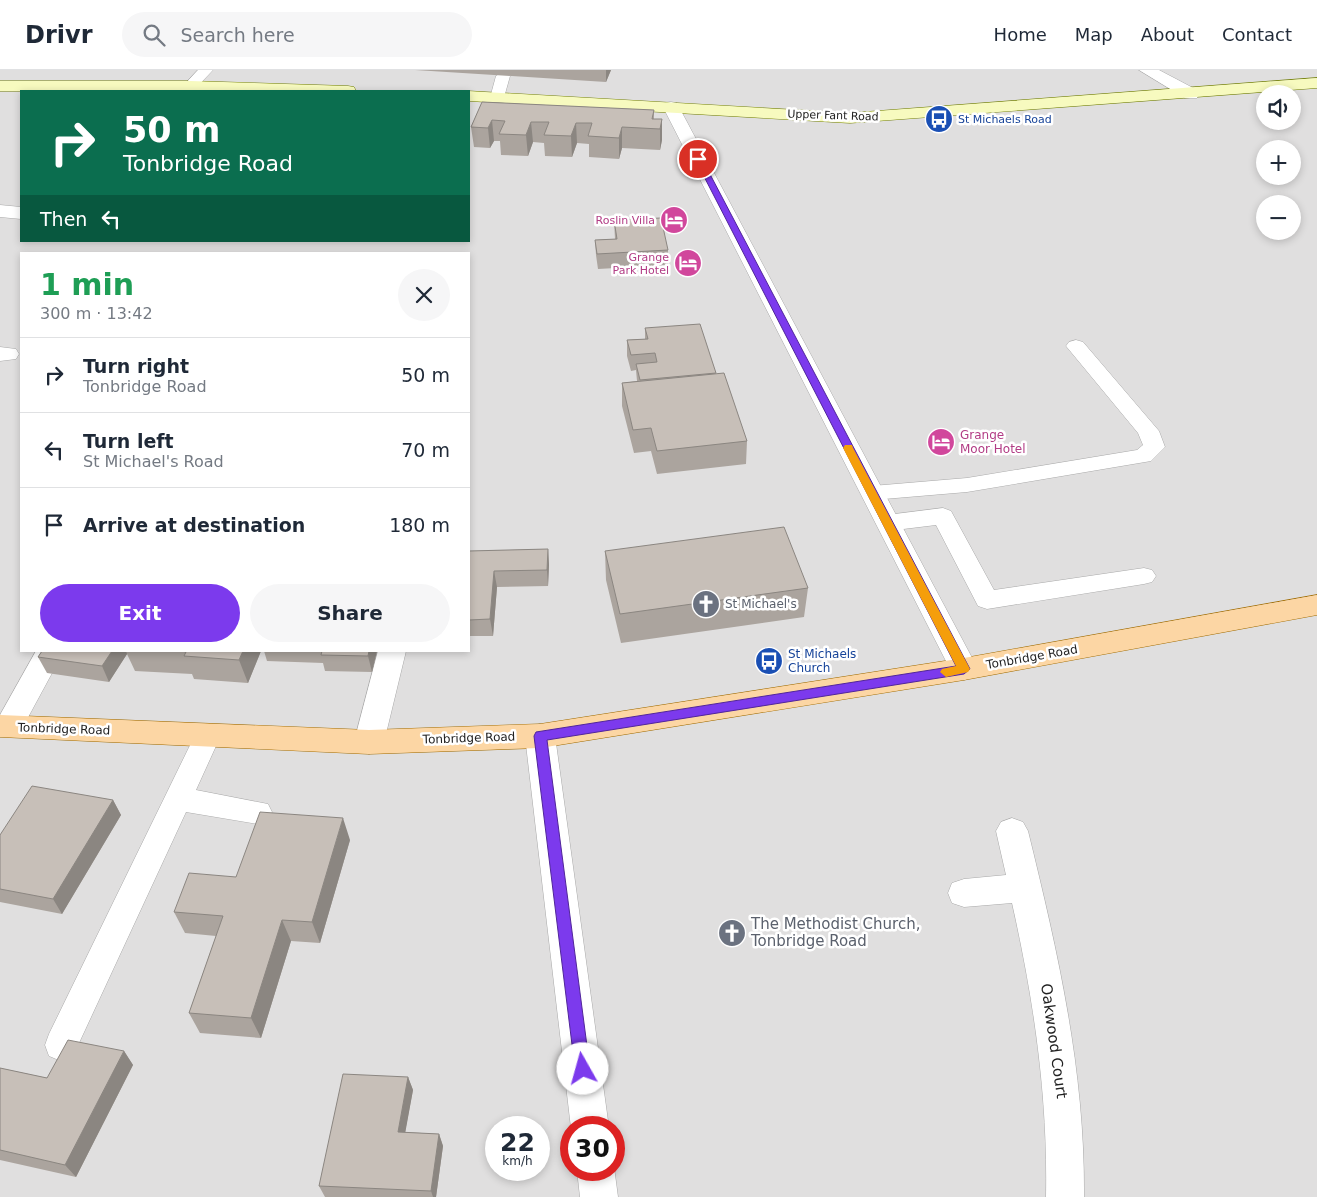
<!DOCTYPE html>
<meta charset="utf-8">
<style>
body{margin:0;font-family:"DejaVu Sans",sans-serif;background:#f6f6f7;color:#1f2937;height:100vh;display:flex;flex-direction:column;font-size:19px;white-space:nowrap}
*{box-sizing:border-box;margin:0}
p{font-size:16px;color:#747a83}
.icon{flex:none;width:28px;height:28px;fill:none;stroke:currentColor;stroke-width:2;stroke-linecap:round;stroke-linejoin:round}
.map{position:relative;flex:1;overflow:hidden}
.details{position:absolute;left:20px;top:182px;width:450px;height:400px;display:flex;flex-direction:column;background:#fff;border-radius:0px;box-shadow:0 2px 8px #0003}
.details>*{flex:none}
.guide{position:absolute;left:20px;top:20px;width:450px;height:152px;border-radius:0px;box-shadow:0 2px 8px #0003;background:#0b6e4f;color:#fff;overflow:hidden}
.tools{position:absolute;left:1256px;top:15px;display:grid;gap:10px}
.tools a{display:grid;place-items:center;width:45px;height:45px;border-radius:50%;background:#fff;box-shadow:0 2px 8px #0003;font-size:25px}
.speed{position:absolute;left:485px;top:1046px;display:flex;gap:10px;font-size:25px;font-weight:700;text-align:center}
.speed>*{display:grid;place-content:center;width:65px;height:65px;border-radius:50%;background:#fff;box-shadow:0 2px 8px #0003;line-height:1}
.speed small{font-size:12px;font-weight:400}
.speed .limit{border:8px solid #d22;background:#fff;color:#111}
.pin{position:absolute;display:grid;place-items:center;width:42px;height:42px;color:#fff;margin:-21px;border:2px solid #fff;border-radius:50%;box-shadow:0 1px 5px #0007}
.me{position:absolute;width:55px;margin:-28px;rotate:353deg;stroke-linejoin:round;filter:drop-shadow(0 0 4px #0008)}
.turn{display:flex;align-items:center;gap:18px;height:105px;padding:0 20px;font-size:22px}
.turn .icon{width:65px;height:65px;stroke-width:2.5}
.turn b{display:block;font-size:35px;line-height:42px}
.then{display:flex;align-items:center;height:48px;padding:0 20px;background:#0003;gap:10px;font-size:19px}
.round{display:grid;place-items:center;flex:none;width:52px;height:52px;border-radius:26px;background:#f6f6f7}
.summary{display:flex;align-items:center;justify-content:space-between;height:85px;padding:0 20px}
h1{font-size:30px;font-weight:600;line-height:38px;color:#1e9e55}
.button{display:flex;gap:10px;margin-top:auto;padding:10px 20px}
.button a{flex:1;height:58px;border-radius:30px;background:#7c3aed;color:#fff;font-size:20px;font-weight:600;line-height:58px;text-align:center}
.button a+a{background:#f6f6f7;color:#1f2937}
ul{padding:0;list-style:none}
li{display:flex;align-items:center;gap:15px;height:75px;padding:0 20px;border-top:1px solid #e0e1e3}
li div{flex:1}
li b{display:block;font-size:19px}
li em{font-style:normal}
header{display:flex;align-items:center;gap:30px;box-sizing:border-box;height:70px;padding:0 25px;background:#fff;border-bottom:1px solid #e0e1e3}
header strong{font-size:24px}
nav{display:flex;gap:28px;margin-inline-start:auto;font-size:18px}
.search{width:350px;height:45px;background:#f6f6f7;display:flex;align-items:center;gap:12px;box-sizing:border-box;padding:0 18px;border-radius:28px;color:#747a83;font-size:19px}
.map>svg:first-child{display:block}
.residential{fill:#e0dfdf;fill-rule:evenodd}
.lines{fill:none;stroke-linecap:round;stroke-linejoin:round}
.lane-casing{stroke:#a9a9a9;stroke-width:1}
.street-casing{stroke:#a9a9a9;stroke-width:1}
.secondary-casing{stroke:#707d05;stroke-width:1}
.primary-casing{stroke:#a06b00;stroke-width:1}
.lane{fill:#fff;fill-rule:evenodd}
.street{fill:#fff;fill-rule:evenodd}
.secondary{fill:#f7fabf;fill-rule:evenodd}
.primary{fill:#fcd6a4;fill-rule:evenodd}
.wall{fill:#aba49e}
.shaded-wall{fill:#8b8681}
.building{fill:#c7bfb8;stroke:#8b8681}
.route{fill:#7c3aed;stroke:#51269a}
.slow{fill:#f59e0b}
.labels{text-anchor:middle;stroke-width:5;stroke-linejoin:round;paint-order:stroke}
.far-street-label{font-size:11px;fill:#222;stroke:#fff}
.far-transit-label{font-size:11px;fill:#164399;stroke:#fff;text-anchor:start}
.far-hotel-label{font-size:11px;fill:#b23c85;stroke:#fff;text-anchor:end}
.hotel-label{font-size:12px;fill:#b23c85;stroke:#fff;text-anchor:start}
.worship-label{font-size:12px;fill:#5b616d;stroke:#fff;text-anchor:start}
.transit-label{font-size:12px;fill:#164399;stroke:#fff;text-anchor:start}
.street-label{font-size:12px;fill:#222;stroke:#fff}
.near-worship-label{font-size:15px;fill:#5b616d;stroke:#fff;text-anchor:start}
.near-street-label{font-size:15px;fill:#222;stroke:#fff}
</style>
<header>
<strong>Drivr</strong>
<div class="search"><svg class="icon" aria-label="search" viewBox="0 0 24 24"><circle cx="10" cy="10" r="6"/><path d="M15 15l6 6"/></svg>Search here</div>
<nav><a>Home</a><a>Map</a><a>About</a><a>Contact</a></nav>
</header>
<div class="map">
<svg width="1317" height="1127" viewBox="0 0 1317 1127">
<rect width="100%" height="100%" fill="#f2efe9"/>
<path class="residential" d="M0,0H1317V1127H0ZM21,21H469V171H21ZM1265,24H1292V51H1265ZM1265,79H1292V106H1265ZM1265,134H1292V161H1265ZM21,184H469V581H21ZM496,1058H539V1100H496ZM571,1058H614V1100H571Z"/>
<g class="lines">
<g class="lane-casing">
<path id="lane" d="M198,0H213L195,19H185L183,16Z
M503,2L510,6L503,31H493L490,28L496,6Z
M1076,270L1083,272L1159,361L1165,377L1151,391L967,422L872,430L864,428L861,423L864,418L872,416L967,408L1137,380L1143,375L1138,363L1066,276L1069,272Z
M943,438L951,441L994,520L1144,498L1152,500L1156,506L1152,512L1144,514L987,539L978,536L936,455L887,461L879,458L876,453L879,448L887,445Z
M208,654L218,658L221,665L196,720L268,734L272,742L268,750L258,754L186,742L73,986L61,991L49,986L45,975L49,964L195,665L198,658Z"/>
</g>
<g class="street-casing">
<path id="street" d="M1139,0H1159L1197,20L1199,24L1197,28H1185Z
M671,32L677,33L679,37L978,599L974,606L964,610L954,606L950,599L663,37L665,33Z
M0,135L21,137V149L0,147Z
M0,277L16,279L19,284L16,289L0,291Z
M36,581H64L19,664L9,667L0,665V645Z
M378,581H406L384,672L380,680L369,684L358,680L354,672Z
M540,654L550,658L555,666L609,1058H571L525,666L530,658Z
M1012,748L1023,752L1028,761C1058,883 1085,1000 1084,1127H1046C1048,1027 1034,931 1012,833L964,837L952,833L948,823L952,813L964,809L1006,805L996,761L1001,752Z
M614,1097L618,1127H580L577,1100H614Z"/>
</g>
<g class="secondary-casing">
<path id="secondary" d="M1317,8V18L850,53L469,31L468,21L850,43Z
M0,11H190L348,16L354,17L356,21H0Z"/>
</g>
<g class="primary-casing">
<path id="primary" d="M1317,525V545L964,610L540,678L369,684L0,667V645L369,660L540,654L964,588Z"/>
</g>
<use href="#lane" class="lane"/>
<use href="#street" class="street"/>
<use href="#secondary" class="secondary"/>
<use href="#primary" class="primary"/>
</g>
<path class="wall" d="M415,0H611L606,12Z
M482,32L654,40V49H662V70L660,80L622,78L619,89L589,87V74L577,73L572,87L545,86L544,73L533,72L528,86L501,85L500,71H494L490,78L474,77L471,57Z
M614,150L668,180V195L598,199L596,185L595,170L615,169Z
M645,258L716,304L747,371L746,394L657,404L651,381L634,383L622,336V313L637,311L636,300L631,301L627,286V270L645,269Z
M548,479L549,495L548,516L497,517L493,566H469V481Z
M605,481L808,518L804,547L621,573L606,510Z
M42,581H261L248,613L194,609L192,604L135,601L127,584L109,612L47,603L38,587Z
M264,581H377L372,602L325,601L323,593L267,591Z
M113,730L121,745L62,844L0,832V765Z
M350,770L320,873L291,871L261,968L200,963L189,943L216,866L185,863L174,842L236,807Z
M124,981L133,995L76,1107L0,1090V998L47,1008Z
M408,1007L413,1020L405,1062L439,1064L443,1076L436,1127H325L319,1116Z"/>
<path class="shaded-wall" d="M606,0H611L606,12Z
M662,49V70L660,80V59Z
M492,50L494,71L490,78L488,58Z
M531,52L533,72L528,86L526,65Z
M576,53L577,73L572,87L571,66Z
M622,57V78L619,89V68Z
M548,479L549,495L548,516L547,500Z
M494,501L497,517L493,566L490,549Z
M112,581H126L127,584L109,612L102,596Z
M243,581H261L248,613L239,590Z
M369,581H377L372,602L368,586Z
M113,730L121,745L62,844L53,829Z
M343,748L350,770L320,873L312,852Z
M282,850L291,871L261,968L251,948Z
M124,981L133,995L76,1107L65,1095Z
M408,1007L413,1020L403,1075L398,1062Z
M439,1064L443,1076L436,1127H433L431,1121Z"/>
<path class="building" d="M482,32L654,40L652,49H662L660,59L622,57L619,68L588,66L592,53H576L571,66L544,65L549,52H531L526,65L499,64L505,51L492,50L488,58L471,57Z
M661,148L668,180L597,184L595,170L617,169L614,150Z
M700,254L716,303L640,310L636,294L657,292L655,283L631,285L627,270L648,269L645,258Z
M724,303L747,371L657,381L651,358L633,360L622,313Z
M784,457L808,518L620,544L605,481Z
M548,479L547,500L494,501L490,549L469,550V481Z
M42,581H112L102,596L38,587Z
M181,581H243L239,590L184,586L186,582Z
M322,581H369L368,586L321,585Z
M32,716L113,730L53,829L0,819V765Z
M260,742L343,748L312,852L282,850L251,948L189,943L223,846L174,842L189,803L236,807Z
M68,970L124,981L65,1095L0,1080V998L47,1008Z
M343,1004L408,1007L398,1062L439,1064L431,1121L319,1116Z"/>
<path class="route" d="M698,87L702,89L970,599L964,604L547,670L590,999L588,1004L583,1006L577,1004L575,999L534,666L536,662L956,596L695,89Z"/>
<path class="slow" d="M845,375H852L853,378L970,599L968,602L946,607L940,602L942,599L956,596L843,378Z"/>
<defs>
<g id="bus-disc" transform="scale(1.4375)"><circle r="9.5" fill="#1a4fb4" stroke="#fff"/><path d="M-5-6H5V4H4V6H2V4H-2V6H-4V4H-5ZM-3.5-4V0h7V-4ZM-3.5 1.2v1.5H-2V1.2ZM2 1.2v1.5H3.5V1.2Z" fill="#fff"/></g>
<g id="hotel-disc" transform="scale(1.4375)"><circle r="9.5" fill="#d1479c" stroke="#fff"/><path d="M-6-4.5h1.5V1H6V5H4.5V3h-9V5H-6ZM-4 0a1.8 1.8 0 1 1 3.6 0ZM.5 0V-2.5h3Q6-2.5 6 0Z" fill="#fff"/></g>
<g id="church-disc" transform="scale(1.4375)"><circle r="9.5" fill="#6b7280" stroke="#fff"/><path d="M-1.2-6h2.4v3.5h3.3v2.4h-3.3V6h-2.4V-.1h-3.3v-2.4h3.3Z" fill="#fff"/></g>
</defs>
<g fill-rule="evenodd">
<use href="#bus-disc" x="939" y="49"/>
<use href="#hotel-disc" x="674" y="150"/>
<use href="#hotel-disc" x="688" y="193"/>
<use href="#hotel-disc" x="941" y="372"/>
<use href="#church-disc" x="706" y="534"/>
<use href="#bus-disc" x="769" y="591"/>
<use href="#church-disc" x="732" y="863"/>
</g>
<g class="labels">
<g class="far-street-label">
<text transform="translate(833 45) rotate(2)" y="4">Upper Fant Road</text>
</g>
<g class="far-transit-label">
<text x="958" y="53">St Michaels Road</text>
</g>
<g class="far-hotel-label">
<text x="655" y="154">Roslin Villa</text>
<text x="669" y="191">Grange<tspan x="669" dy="13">Park Hotel</tspan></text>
</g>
<g class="hotel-label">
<text x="960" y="369">Grange<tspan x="960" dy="14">Moor Hotel</tspan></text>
</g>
<g class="worship-label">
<text x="725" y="538">St Michael's</text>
</g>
<g class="transit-label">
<text x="788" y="588">St Michaels<tspan x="788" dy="14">Church</tspan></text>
</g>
<g class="street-label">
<text transform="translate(1032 587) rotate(-10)" y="4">Tonbridge Road</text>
<text transform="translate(64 659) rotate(2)" y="4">Tonbridge Road</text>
<text transform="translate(469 668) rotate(-2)" y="4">Tonbridge Road</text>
</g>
<g class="near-worship-label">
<text x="751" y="859">The Methodist Church,<tspan x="751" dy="17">Tonbridge Road</tspan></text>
</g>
<g class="near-street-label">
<text transform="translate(1054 971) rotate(82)" y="5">Oakwood Court</text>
</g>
</g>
</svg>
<div class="tools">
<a><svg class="icon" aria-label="sound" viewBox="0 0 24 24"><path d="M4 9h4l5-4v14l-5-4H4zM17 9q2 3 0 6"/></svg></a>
<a>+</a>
<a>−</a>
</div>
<div class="speed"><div>22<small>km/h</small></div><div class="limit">30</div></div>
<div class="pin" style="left:698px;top:89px;background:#d93025"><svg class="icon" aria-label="arrive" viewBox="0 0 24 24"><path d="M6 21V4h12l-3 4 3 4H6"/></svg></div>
<svg class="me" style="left:583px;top:999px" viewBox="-20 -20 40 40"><circle r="19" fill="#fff"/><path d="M0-13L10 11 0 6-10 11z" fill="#7c3aed"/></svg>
<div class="guide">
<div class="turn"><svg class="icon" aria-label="right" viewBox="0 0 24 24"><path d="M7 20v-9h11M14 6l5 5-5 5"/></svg><div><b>50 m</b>Tonbridge Road</div></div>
<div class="then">Then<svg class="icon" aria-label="left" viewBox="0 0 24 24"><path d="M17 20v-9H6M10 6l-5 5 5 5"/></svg></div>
</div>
<section class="details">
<div class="summary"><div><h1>1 min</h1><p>300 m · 13:42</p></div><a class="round"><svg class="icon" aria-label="close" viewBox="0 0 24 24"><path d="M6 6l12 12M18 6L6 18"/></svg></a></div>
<ul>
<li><svg class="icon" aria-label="right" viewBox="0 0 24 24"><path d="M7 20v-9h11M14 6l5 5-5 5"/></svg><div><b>Turn right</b><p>Tonbridge Road</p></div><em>50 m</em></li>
<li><svg class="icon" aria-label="left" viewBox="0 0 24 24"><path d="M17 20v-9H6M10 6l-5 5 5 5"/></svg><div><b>Turn left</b><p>St Michael's Road</p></div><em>70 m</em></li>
<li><svg class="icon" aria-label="arrive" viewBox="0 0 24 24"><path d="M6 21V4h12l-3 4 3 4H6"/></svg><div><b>Arrive at destination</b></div><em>180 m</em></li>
</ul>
<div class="button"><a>Exit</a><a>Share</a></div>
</section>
</div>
